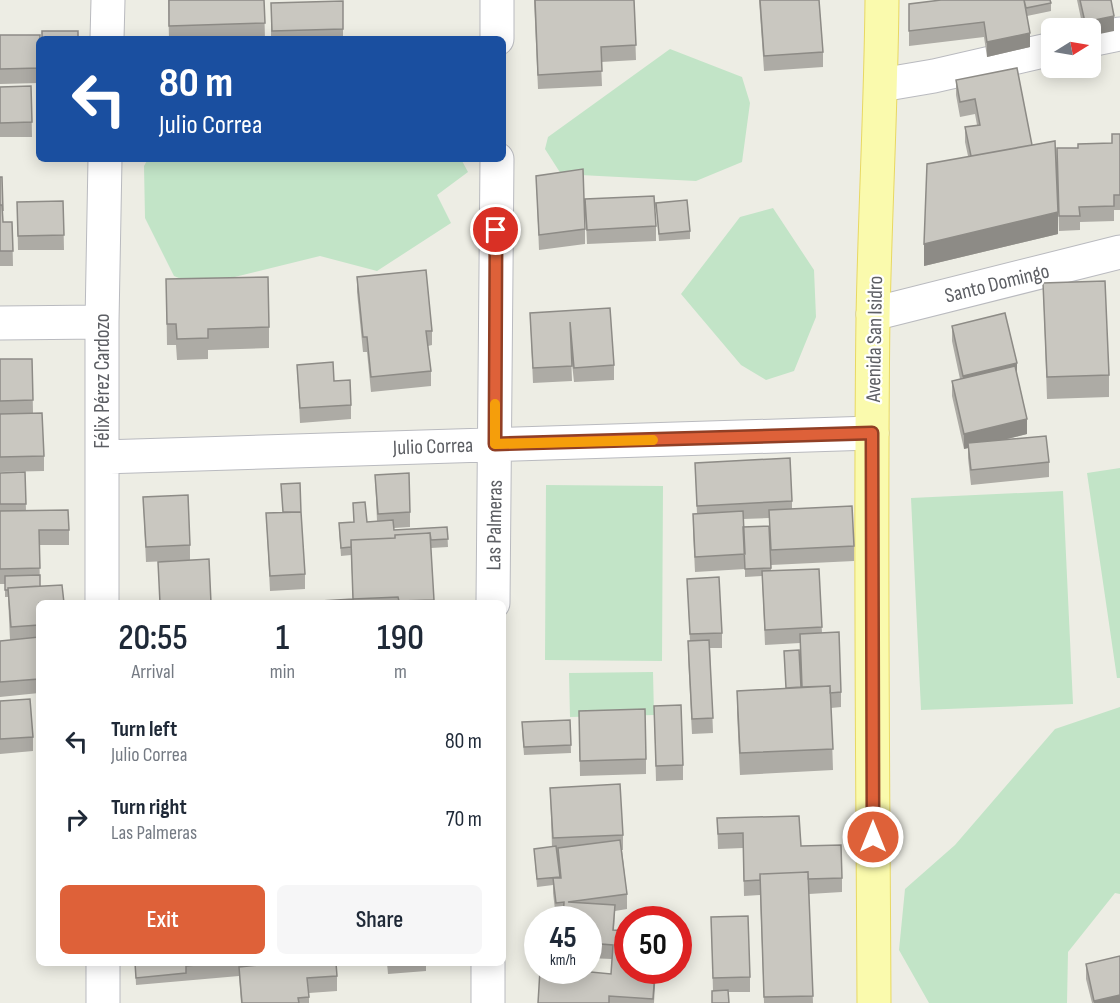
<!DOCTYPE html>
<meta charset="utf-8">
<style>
body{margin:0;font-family:"Sofia Sans Condensed",sans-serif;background:#f6f6f7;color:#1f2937;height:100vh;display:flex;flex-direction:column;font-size:22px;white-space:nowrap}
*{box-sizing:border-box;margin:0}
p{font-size:20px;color:#747a83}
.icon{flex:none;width:33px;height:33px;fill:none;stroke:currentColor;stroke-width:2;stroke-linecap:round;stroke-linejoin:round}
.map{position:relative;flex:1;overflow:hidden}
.panel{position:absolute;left:36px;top:600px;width:470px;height:366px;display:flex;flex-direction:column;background:#fff;border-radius:9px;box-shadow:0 3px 15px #0003}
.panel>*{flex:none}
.hud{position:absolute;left:36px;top:36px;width:470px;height:126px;border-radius:9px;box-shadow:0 3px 15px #0003;background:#1a4fa0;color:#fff;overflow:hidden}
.needle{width:39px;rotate:79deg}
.fabs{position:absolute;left:1041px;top:18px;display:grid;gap:12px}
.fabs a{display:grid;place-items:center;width:60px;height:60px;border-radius:9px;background:#fff;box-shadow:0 3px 15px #0003;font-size:30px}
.speed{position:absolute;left:524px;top:906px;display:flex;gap:12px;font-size:30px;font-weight:700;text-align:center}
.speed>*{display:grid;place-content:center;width:78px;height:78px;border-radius:50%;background:#fff;box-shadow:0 3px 15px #0003;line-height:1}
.speed small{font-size:15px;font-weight:400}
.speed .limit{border:9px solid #d22;background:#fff;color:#111}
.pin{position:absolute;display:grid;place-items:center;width:51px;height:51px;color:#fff;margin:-26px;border:3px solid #fff;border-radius:50%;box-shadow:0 2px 6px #0007}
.me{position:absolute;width:66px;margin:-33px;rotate:0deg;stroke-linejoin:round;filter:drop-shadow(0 0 4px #0008)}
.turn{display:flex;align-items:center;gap:21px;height:126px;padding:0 24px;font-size:27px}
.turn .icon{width:78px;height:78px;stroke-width:2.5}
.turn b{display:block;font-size:42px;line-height:51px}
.eta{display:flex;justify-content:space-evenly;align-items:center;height:102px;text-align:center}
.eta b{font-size:36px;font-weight:600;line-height:42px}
.action{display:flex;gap:12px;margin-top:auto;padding:12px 24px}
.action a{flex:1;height:69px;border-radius:9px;background:#de6139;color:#fff;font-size:24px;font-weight:600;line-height:69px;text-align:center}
.action a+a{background:#f6f6f7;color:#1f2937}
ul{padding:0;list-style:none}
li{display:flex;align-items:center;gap:18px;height:78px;padding:0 24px}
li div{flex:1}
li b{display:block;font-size:22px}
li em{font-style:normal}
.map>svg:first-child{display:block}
.green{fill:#c2e4c7}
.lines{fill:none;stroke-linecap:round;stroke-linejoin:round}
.minor-casing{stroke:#b9babf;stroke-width:35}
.major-casing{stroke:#e8d862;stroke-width:35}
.minor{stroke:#fff;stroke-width:33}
.major{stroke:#fafaad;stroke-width:33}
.wall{fill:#adaba5;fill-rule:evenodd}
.shaded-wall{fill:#8d8b86}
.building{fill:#c9c7c0;stroke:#8d8b86;stroke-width:1.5}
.route-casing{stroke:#903f25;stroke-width:15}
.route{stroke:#de6139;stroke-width:10}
.slow{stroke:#f59e0b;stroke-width:10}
.labels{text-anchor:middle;stroke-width:4.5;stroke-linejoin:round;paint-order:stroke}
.street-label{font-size:21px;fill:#5c5e63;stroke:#fff}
</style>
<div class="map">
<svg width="1120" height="1003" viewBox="0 0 1120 1003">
<rect width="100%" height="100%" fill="#edede4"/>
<path class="green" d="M670,49L742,77L750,103L742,162L696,181L561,174L545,149L548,137Z
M148,159H461L468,172L437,195L451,223L377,271L320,256L198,286L174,276L145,218L144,166Z
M773,208L814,270L816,317L794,371L766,380L741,365L681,294L740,217Z
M1120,468V678H1117L1087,473Z
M546,485L663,486L662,661L545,660Z
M1063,491L1073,704L921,710L911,498Z
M653,672L654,715L570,717L569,673Z
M1120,707V894L1115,893L1068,952L1067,1003H929L899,950L905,889L955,845L1055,729Z"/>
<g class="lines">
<g class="minor-casing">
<path id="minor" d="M107,39L108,0
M497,39V0
M1090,40L1120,34
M881,85L934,76L1052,49
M873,314L1120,252
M0,323L102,322
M102,457L872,433
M102,603V322L105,159
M493,603L497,159
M103,963V1003
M488,1003V963"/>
</g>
<g class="major-casing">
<path id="major" d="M874,1003C873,775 870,546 873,317C875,212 881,106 882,0"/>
</g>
<use href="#minor" class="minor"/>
<use href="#major" class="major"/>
</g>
<path class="wall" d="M168,0H264L265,39H169Z
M534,0H634L636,60L601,62L602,86L538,89Z
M759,0H819L823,52V67L764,71Z
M1077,0H1111L1114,31L1083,28Z
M343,1V39H271V3Z
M1051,3V11L1027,16L1030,47L987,57L984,37L909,46V4Z
M0,35L39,39V83L0,84Z
M956,80L1032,145L1058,234L924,266L968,156L965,142V127L977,125L975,114L960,117L956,95Z
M31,86L32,137H0V87Z
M1120,134V210H1114V221L1080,222V230L1059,231L1057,148H1078L1112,143Z
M536,176L585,229V244L539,250Z
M0,177L3,222H12L13,266H0Z
M585,199L656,226V241L587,244Z
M63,201L64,250H18L17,202Z
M656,203L690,231V239L659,241Z
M357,277L432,331V345L428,346L431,371V386L371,392L367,352H363L357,292Z
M166,279L269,327V348L208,350V359L177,360L176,345H167Z
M1043,283L1109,375V397L1047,399Z
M530,313L614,365V380L574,382L571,354L572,381L533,383Z
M952,326L1017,376L1027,434L1004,440L1049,462V477L971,485L968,458V448L964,449L952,396V381L960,379L952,341Z
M0,359H32L33,413L44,456V471L0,472Z
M297,365L334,381L351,405V419L300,423Z
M695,463L792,501V509L854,546V561L771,565V571L819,569L822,633L841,692V707L831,708L833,770L740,775L737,712V691L785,688L801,683L800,643L765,645L762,576L745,577V569L695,572L693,529V514H697ZM769,518V526L743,527V519Z
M25,472L26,511L69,530V545H39L40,586L39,603V693L0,697V641L10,640L8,597H5V584H0V473Z
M375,475L410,512V527L394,528V530L447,527L448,547L431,548L434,603H304L353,599L351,555L341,556L339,530L367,522L377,521Z
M143,497L190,545V560L146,562Z
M266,513L305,574V589L270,591Z
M687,579L722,633V648H710L713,733L692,734L688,656V641H690Z
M0,701L33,737V751L0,754Z
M654,706L683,765V780L656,781Z
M579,711L646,759V774L580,776Z
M570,720L571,753L524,755L522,730Z
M550,788L623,835V850H622L627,894V909L615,911L614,930L627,970H656L654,1003H538L570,971L611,974L612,959L588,958V920L563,917L556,918L553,893V885L537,887L534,849L552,847Z
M717,818L801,846L842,878V892L809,894L813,1003H764L760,895L744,896L743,848L718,849Z
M711,917L750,977V992H728L713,991Z
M135,963H252V965L337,976V991L309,993V1003H241L239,976L136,985Z
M387,963H426V971L388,974Z
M1086,964L1120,1003H1092L1086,979Z"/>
<path class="shaded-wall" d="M1114,16V31L1090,36V28H1085V22Z
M1030,33V47L987,57V42Z
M1058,212V234L924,266V244Z
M1017,363V378L963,390V376Z
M1027,419V434L969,448L968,443V448L964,449V434Z
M655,970H656L653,1003Z
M1120,995V1003H1094V1001Z"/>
<path class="building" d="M169,0H264L265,23L169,26Z
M535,0H634L636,45L601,47L602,71L538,75Z
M760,0H819L823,52L764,56Z
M941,0H1024L1030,33L987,42L984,22L909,31V4Z
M1024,0H1050L1051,3L1026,8Z
M1080,0H1111L1114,16L1085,22Z
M343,1V29L272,31L271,3Z
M42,31H78V39H42Z
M0,35H40L39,68L0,69Z
M1017,68L1032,145L971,156L965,127L980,125L975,99L960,102L956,80Z
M31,86L32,122L0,123V87Z
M1112,134H1120V195H1114V206L1079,207L1080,216H1059L1057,148H1078V144L1112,143Z
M1055,141L1058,212L924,244L927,164Z
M583,169L585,229L539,235L536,176Z
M0,177H2L3,211L2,205H0Z
M654,196L656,226L587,230L585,199Z
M687,200L690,231L659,234L656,203Z
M63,201L64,235L18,236L17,202Z
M0,205H2L3,222H12L13,251H0Z
M426,270L432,331H426L431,371L371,377L367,337H363L357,277Z
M268,277L269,327L208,329V338L177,339L176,324H167L166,279Z
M1105,281L1109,375L1047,377L1043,283Z
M610,308L614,365L574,368L570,322L572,366L533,368L530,313Z
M1005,313L1017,363L963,376L952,326Z
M0,359H32L33,400L0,401Z
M333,362L334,381L350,380L351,405L300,408L297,365Z
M1015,366L1027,419L964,434L952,381Z
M42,413L44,456L0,457V414Z
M1046,436L1049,462L971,470L968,443Z
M790,458L792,501L697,506L695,463Z
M25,472L26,504H0V473Z
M409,473L410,512L378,514L375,475Z
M300,483L301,512H283L281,484Z
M188,495L190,545L146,547L143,497Z
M365,502L367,522L393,520L394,530L447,527L448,539L431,540L430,533L395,535V538L351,540V547L341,548L339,523L354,522L353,503Z
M852,506L854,546L771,550L769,510Z
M68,510L69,530H39L40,568L0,569V511Z
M743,511L745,554L695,557L693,514Z
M301,512L305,574L270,576L266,513Z
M769,526L771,568L745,569L743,527Z
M430,533L434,600L399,601L398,597L353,599L351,540L395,538V535Z
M209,559L211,603H160L158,562Z
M819,569L822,627L765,630L762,571Z
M40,575V586L8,588V590H5V576Z
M719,577L722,633L690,634L687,579Z
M62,585L64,603H39V625L11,627L8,588Z
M353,599L354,603H304V602Z
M839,632L841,692L830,693V686L802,687L800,634Z
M39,637V679L0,682V641Z
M709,640L713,718L692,719L688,641Z
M799,650L801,687L786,688L784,651Z
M830,686L833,749L740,753L737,691Z
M30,699L33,737L0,739V701Z
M681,705L683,765L656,766L654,706Z
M645,709L646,759L580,761L579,711Z
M570,720L571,745L524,747L522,722Z
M620,784L623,835L553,838L550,788Z
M799,816L801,846L841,845L842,878L808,879V872L760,874V880L744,881L743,833L718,834L717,818Z
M620,840L627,894L568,902L615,905L613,930L627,931V970H655L653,999L609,996V1003H538L540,970H570L611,974L613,945L588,943V920H563L564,902L556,903L553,878H561L558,848Z
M556,846L560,877L537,879L534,849Z
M808,872L813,996L764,997L760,874Z
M748,916L750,977L713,978L711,917Z
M1120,956V995L1094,1001L1086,964Z
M135,963H186V973L136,978Z
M186,963H218L186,966Z
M278,963H336L337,976L307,978L309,997L298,998L299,1003H242L239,967Z
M728,990L729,1003H712V991Z"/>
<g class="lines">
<g class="route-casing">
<path id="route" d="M496,230L495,444L872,433L873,837"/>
</g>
<use href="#route" class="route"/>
<path class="slow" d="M495,404V444L653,440"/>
</g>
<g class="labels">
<g class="street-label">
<text transform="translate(997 283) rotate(-14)" y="7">Santo Domingo</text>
<text transform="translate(874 339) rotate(-89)" y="7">Avenida San Isidro</text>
<text transform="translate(102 381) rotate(-90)" y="7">Félix Pérez Cardozo</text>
<text transform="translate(433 446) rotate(-2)" y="7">Julio Correa</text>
<text transform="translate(494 525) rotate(-89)" y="7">Las Palmeras</text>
</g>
</g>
</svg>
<div class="fabs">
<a><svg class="needle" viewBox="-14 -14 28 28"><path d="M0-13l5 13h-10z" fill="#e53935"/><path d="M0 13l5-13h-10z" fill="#747a83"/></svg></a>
</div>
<div class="speed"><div>45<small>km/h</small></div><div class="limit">50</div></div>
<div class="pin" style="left:496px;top:230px;background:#d93025"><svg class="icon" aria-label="arrive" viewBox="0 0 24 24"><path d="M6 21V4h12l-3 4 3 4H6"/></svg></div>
<svg class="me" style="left:873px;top:837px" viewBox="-20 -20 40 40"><circle r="17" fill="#de6139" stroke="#fff" stroke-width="3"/><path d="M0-11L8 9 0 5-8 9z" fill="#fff"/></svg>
<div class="hud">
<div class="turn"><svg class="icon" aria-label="left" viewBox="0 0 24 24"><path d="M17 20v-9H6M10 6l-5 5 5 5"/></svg><div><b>80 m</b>Julio Correa</div></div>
</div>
<section class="panel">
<div class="eta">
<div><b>20:55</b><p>Arrival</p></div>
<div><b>1</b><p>min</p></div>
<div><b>190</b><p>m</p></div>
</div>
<ul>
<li><svg class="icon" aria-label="left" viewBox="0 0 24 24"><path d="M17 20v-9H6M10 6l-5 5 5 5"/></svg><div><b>Turn left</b><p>Julio Correa</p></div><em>80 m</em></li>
<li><svg class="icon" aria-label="right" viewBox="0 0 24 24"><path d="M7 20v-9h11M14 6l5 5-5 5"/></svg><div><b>Turn right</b><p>Las Palmeras</p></div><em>70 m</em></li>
</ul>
<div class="action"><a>Exit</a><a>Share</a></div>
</section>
</div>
